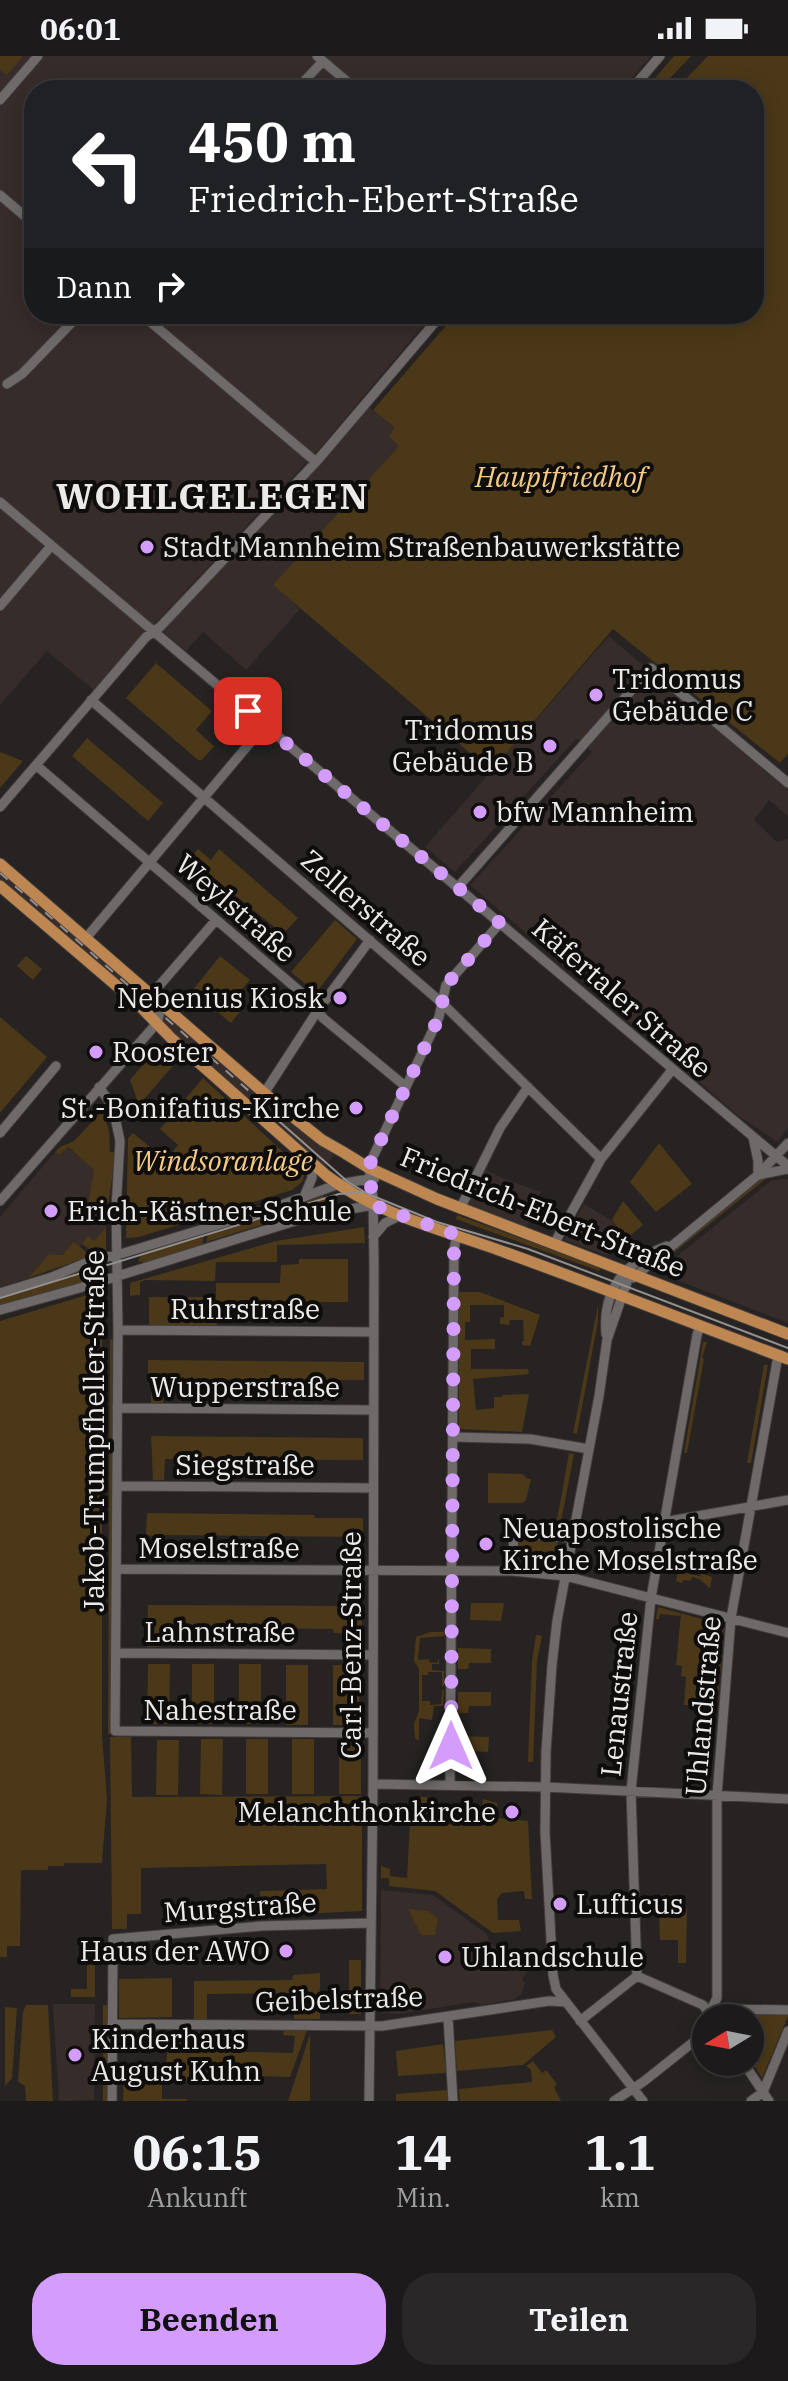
<!DOCTYPE html>
<html lang="de">
<meta charset="utf-8">
<style>
body{margin:0;font-family:"IBM Plex Serif",serif;background:#292727;color:#f1f3f6;height:100vh;display:flex;flex-direction:column;font-size:30px;white-space:nowrap}
*{box-sizing:border-box;margin:0}
p{font-size:26px;color:#a0a1a2}
.icon{flex:none;width:44px;height:44px;fill:none;stroke:currentColor;stroke-width:2;stroke-linecap:round;stroke-linejoin:round}
.map{position:relative;height:2045px;overflow:hidden}
.side{display:flex;flex-direction:column;background:#1c1a1a;flex:1}
.side>*{flex:none}
.banner{position:absolute;left:24px;top:24px;width:740px;height:244px;border-radius:32px;box-shadow:0 4px 20px #0003,0 0 0 2px #3a3839;background:#202124;color:#fff;overflow:hidden}
.needle{width:52px;rotate:260deg}
.buttons{position:absolute;left:692px;top:1948px;display:grid;gap:16px}
.buttons a{display:grid;place-items:center;width:72px;height:72px;border-radius:50%;background:#1c1a1a;box-shadow:0 4px 20px #0003,0 0 0 2px #3a3839;font-size:40px}
.pin{position:absolute;display:grid;place-items:center;width:68px;height:68px;color:#fff;margin:-34px;border-radius:16px;box-shadow:0 4px 12px #0006}
.me{position:absolute;width:88px;margin:-44px;rotate:0deg;stroke-linejoin:round;filter:drop-shadow(0 0 6px #0008)}
.turn{display:flex;align-items:center;gap:28px;height:168px;padding:0 32px;font-size:36px}
.turn .icon{width:104px;height:104px;stroke-width:2.5}
.turn b{display:block;font-size:56px;line-height:68px}
.then{display:flex;align-items:center;height:76px;padding:0 32px;background:#0003;gap:16px;font-size:30px}
.eta{display:flex;justify-content:space-evenly;align-items:center;height:136px;text-align:center}
.eta b{font-size:48px;font-weight:800;line-height:56px}
.action{display:flex;gap:16px;margin-top:auto;padding:16px 32px}
.action a{flex:1;height:92px;border-radius:32px;background:#d39cfd;color:#111;font-size:32px;font-weight:800;line-height:92px;text-align:center}
.action a+a{background:#292727;color:#f1f3f6}
.status{display:flex;justify-content:space-between;align-items:center;height:56px;padding:0 40px;background:#1c1a1a;direction:ltr}
.status svg{height:22px;fill:currentColor}
.map>svg:first-child{display:block}
.built{fill:#362c29}
.green{fill:#4b3818}
.lines{fill:none;stroke-linecap:round;stroke-linejoin:round}
.minor-casing{stroke:#403d3c;stroke-width:11}
.major-casing{stroke:#403d3c;stroke-width:13}
.minor{stroke:#6e6a69;stroke-width:9}
.major{stroke:#be8651;stroke-width:11}
.tram{stroke:#92908f;stroke-width:2}
.rail{stroke:#92908f;stroke-width:2;stroke-dasharray:10 10;stroke-linecap:butt}
.route{stroke:#d39cfd;stroke-width:14;stroke-dasharray:0 25.2}
.poi-dot{fill:#d39cfd;stroke:#0e0d0c;stroke-width:3}
.labels{text-anchor:middle;stroke-width:8;stroke-linejoin:round;paint-order:stroke}
.park-label{font-size:28px;font-style:italic;fill:#f7cb85;stroke:#0e0d0c}
.poi-label{font-size:28px;fill:#eceae9;stroke:#0e0d0c;text-anchor:start}
.street-label{font-size:28px;fill:#eceae9;stroke:#0e0d0c}
.district-label{font-size:36px;font-weight:bold;letter-spacing:2px;fill:#eceae9;stroke:#0e0d0c}
</style>
<div class="status"><b>06:01</b><svg viewBox="0 0 49 12"><path d="M0 12V9h3v3zM5 12V6h3v6zM10 12V3h3v9zM15 12V0h3v12zM26 1h20v11H26zM47 4h2v5h-2z"/></svg></div>
<div class="map">
<svg width="788" height="2045" viewBox="0 0 788 2045">
<rect width="100%" height="100%" fill="#262322"/>
<path class="built" d="M0,0H651L622,34H34V258H433L320,392L147,576L95,635L47,595L0,649Z
M369,351L396,373L400,389L274,529L300,553L246,614L203,576L186,595L162,575L319,409Z
M609,580L780,728L788,720V760L769,744L754,764L777,786L788,783V1072L778,1086L740,1061L470,829L592,696L577,682L455,816L425,791Z
M0,814L124,920L232,1017L335,1097L325,1112L0,824Z
M67,1091L95,1114L89,1148L106,1163V1171L94,1185L88,1181L79,1191L73,1187L62,1199L49,1198L28,1222L0,1231V1161L55,1096L59,1099Z
M484,1113L500,1121L541,1136L526,1173L466,1151Z
M788,1123V1267L666,1220L671,1205L772,1124Z
M584,1148L612,1165L617,1172L607,1200L564,1184Z
M381,1834L433,1839L487,1878L490,1887L528,1915L522,1923L525,1927L521,1939L516,1941V1943L481,1949L474,1946L398,1958L380,1957Z
M53,1948H95L94,2044L59,2045Z"/>
<path class="green" d="M0,0H23L7,19L0,14Z
M674,0H691L659,34H645Z
M708,0H788V698L780,707L613,573L491,715L273,529L399,390L389,380L395,372L373,354L456,258H754V34H675Z
M156,607L212,655L196,674L214,690L202,704H198L126,642Z
M87,682L163,747L148,765L72,700Z
M0,696L23,705L0,732Z
M198,793L211,804L219,793L298,862L283,878L190,803Z
M335,864L357,883L316,937L291,916Z
M26,900L42,913L33,924L17,910Z
M220,900L250,924L236,940L246,948L231,967L192,935Z
M0,961L47,1001L0,1057Z
M157,992L165,998L168,995L178,1004L139,1049L130,1024Z
M203,1022L281,1094L288,1105L304,1119L303,1125L292,1134L139,1181L126,1182L128,1082L133,1077L166,1104L178,1089L160,1073Z
M106,1051L109,1057L104,1060L109,1074L110,1096H116L106,1163L88,1148L94,1114L68,1091L59,1099L55,1096L60,1091L74,1085Z
M659,1087L692,1128L656,1156L630,1126Z
M764,1121H768L656,1211H653Z
M323,1139L324,1141L330,1140V1151L312,1154L299,1161L297,1158L292,1160L296,1147Z
M623,1145L643,1169L620,1188L614,1185L618,1172L612,1164Z
M290,1153L287,1161L206,1186L208,1178Z
M457,1159L601,1211L599,1215L456,1163Z
M106,1171V1196L96,1198L82,1188L88,1180L94,1185Z
M364,1171L365,1187L277,1189V1206H216L215,1225L145,1224L140,1226V1239L130,1240V1227L276,1185Z
M195,1179L196,1181L204,1179L202,1190L143,1208L142,1205L138,1206L142,1195Z
M74,1186L91,1200L28,1222L49,1198L62,1199Z
M299,1203H348V1246L217,1247V1269H149V1241H216V1227H280L281,1209L299,1208Z
M90,1209V1212L95,1211L91,1223L0,1251V1240Z
M97,1236L102,1239V1679L107,1743L102,1807H64V1810H48V1814H21L20,1890H7V1901H0V1265Z
M459,1236H480L540,1259L530,1290L522,1289V1285H524L523,1264H510L509,1269L500,1268V1262L504,1261V1249H470V1266H465V1284L495,1283V1293H471V1313H528L529,1318L473,1323L476,1354L494,1352V1341H502V1339L529,1338L522,1376L459,1373Z
M598,1249V1265L577,1378L573,1377Z
M110,1283L114,1284L113,1678H108Z
M703,1286H707L702,1302L704,1303L687,1397H684Z
M148,1304L364,1306V1324L164,1323L163,1348H151V1323L148,1322Z
M764,1309H768L751,1407H747Z
M151,1380L363,1382V1404L165,1403L164,1424H153Z
M569,1397L574,1398L559,1476L555,1475Z
M488,1417L522,1418L528,1423H531L526,1444L522,1447H488Z
M147,1457L314,1459L315,1462H363V1481L165,1479L164,1499L155,1498V1480L146,1479Z
M517,1480L558,1483L556,1502H516Z
M678,1516L700,1520L701,1517L712,1521L710,1532L699,1523L692,1521L690,1525L684,1524L682,1527L676,1525Z
M471,1547H504L501,1565L470,1564Z
M148,1549L362,1550V1578L334,1577L333,1573L160,1571L159,1591H147Z
M658,1551L724,1569L718,1645L714,1644L719,1578L702,1577L696,1650L684,1649L686,1621L681,1620L682,1610L676,1609L681,1558L680,1560L660,1558L659,1563H656Z
M430,1576H444L445,1580L420,1582L418,1604L429,1603V1606L437,1607L439,1603V1608H432V1614L444,1615V1630H442V1616H428V1619H422V1645H430V1649L441,1648L442,1634H444L443,1650H434L432,1664L419,1662V1685L415,1682L414,1668L419,1655V1613L414,1605L416,1581Z
M536,1579L542,1580L537,1605L533,1706H528L532,1605Z
M458,1592L491,1593V1607H469L468,1613H458Z
M148,1608H170L169,1668H147Z
M192,1608H214V1668H192Z
M239,1608H261V1668H239Z
M286,1609H308V1669H286Z
M333,1609H360L359,1669H333Z
M458,1636H491V1650H469L468,1657H458Z
M459,1680L489,1681L488,1696L468,1695V1701H458Z
M110,1681H131L132,1741L362,1740V1855L261,1860L260,1835L327,1833L326,1808L141,1812V1858H127V1873H112Z
M201,1683H223L222,1739L200,1738Z
M246,1683H268V1738H246Z
M292,1683H314V1738H292Z
M339,1683H361V1738H339Z
M157,1684H179L178,1739H156Z
M416,1741H427L428,1756H482L483,1743L497,1747V1762L528,1765L532,1843H525L524,1835L502,1837L497,1843L498,1864H519L521,1875L493,1877L435,1835L389,1830V1822H381V1810L390,1813V1820L407,1822L410,1767L416,1766Z
M670,1838V1852H687L686,1907H678V1884H660L658,1839Z
M408,1853L428,1855L438,1863L435,1879H421Z
M215,1882H253V1889H215Z
M87,1903H95V1941H71V1933H87Z
M349,1904H361V1958H349Z
M320,1917V1963H294L293,1937L207,1938V1964H194V1925L292,1924L293,1919Z
M172,1922V1961L119,1962V1923Z
M26,1949H48L53,2045H26L25,2030L18,2026L23,1956Z
M103,1949H108L107,2045H103Z
M5,1951L17,1952L12,2022L5,2030Z
M788,1957V1960L762,2022L750,2003V1962H723L720,1958Z
M284,1972L307,1974L290,2021L251,2020V2027L164,2025L169,1980L172,1975L208,1976L207,1995L293,1997L295,1980L283,1979Z
M552,1974L556,1981L523,2009L457,2015L455,1985Z
M310,1978V2045H288Z
M443,1988L446,2017L398,2020L396,1995Z
M533,2005L542,2017L546,2014L557,2028L554,2031L561,2045H460L459,2033L532,2026L531,2014L526,2010Z
M124,2012H162V2043H187V2045H123Z
M447,2034L448,2045H396V2038Z"/>
<g class="lines">
<g class="minor-casing">
<path id="minor" d="M317,0L357,34
M296,34L323,5
M631,34L660,0
M0,44L38,0
M0,139L34,168
M141,258L316,406
M7,328L22,318L80,258
M0,446L788,1110
M0,550L51,490
M91,644L442,947L601,1103
M36,709L311,945L323,962L405,1030
M0,751L146,581L160,571L316,406L442,258
M458,831L651,612L788,727
M86,882L265,669
M152,938L216,864
M99,1031L108,1044L115,1061L120,1085L116,1152L118,1274L115,1675L372,1677
M265,1036L318,954L370,884
M0,1077L56,1010
M753,1081L758,1105V1117
M758,1119L788,1113
M304,1141L312,1122V1106
M0,1145L157,967L160,956L158,943
M460,1153L500,1072L528,1031
M373,1181L385,1167L399,1160
M554,1188L601,1103L672,1014
M625,1216L627,1226L607,1284L599,1340L557,1565L552,1609L546,1696L545,1776L553,1919L556,1933L643,2045
M633,1222L758,1119L788,1087
M0,1237L52,1221L95,1203L117,1199L270,1153L339,1128L375,1122
M0,1254L76,1233L311,1160L373,1149
M118,1274L373,1276
M606,1278C602,1232 627,1205 667,1190
M117,1352L372,1354
M453,1381L530,1383L589,1393
M118,1430L373,1432
M116,1513L512,1515L565,1520L788,1577
M512,1515L514,1477L572,1482L788,1444
M116,1597L372,1599
M373,1728L545,1731L788,1743
M450,1729L454,1193L457,1179
M637,1920L631,1735L651,1542L697,1279L700,1270
M637,1920L703,1949L710,1959
M709,1957L717,1942V1739L731,1562L778,1300
M709,1957L723,1953L788,1954
M448,1961L453,2045
M580,1965L637,1920
M112,1968L382,1970L549,1945L565,1946
M743,2006L769,2045
M112,2045L113,1883L261,1870L371,1867
M369,2045L373,1728L374,1209L373,1141L369,1112L371,1105L439,961L446,929L500,867
M614,2045L643,2026L706,1976
M751,2045L763,2036L788,1975"/>
</g>
<g class="major-casing">
<path id="major" d="M0,808L278,1049L322,1084L343,1096L369,1112L437,1143L788,1278
M0,830L138,948L171,982L327,1120C380,1160 445,1174 507,1197C601,1231 694,1268 788,1303"/>
</g>
<use href="#minor" class="minor"/>
<use href="#major" class="major"/>
<path class="tram" d="M255,1044L348,1126L368,1138L437,1166L528,1193L788,1292
M0,1242L339,1138L364,1136"/>
<path class="rail" d="M0,817L257,1042"/>
</g>
<g class="lines">
<path class="route" d="M248,655L500,867L446,929L439,961L371,1105L369,1112L373,1149L457,1179L454,1193L451,1690"/>
</g>
<g class="poi-dot">
<circle cx="147" cy="491" r="8"/>
<circle cx="596" cy="639" r="8"/>
<circle cx="550" cy="690" r="8"/>
<circle cx="480" cy="756" r="8"/>
<circle cx="340" cy="942" r="8"/>
<circle cx="96" cy="996" r="8"/>
<circle cx="356" cy="1052" r="8"/>
<circle cx="51" cy="1155" r="8"/>
<circle cx="486" cy="1488" r="8"/>
<circle cx="512" cy="1756" r="8"/>
<circle cx="560" cy="1848" r="8"/>
<circle cx="286" cy="1895" r="8"/>
<circle cx="445" cy="1901" r="8"/>
<circle cx="75" cy="1999" r="8"/>
</g>
<g class="labels">
<g class="park-label">
<text x="560" y="431">Hauptfriedhof</text>
<text x="223" y="1115">Windsoranlage</text>
</g>
<g class="poi-label">
<text x="163" y="501">Stadt Mannheim Straßenbauwerkstätte</text>
<text x="612" y="633">Tridomus<tspan x="612" dy="32">Gebäude C</tspan></text>
<text x="534" y="684" text-anchor="end">Tridomus<tspan x="534" dy="32">Gebäude B</tspan></text>
<text x="496" y="766">bfw Mannheim</text>
<text x="324" y="952" text-anchor="end">Nebenius Kiosk</text>
<text x="112" y="1006">Rooster</text>
<text x="340" y="1062" text-anchor="end">St.-Bonifatius-Kirche</text>
<text x="67" y="1165">Erich-Kästner-Schule</text>
<text x="502" y="1482">Neuapostolische<tspan x="502" dy="32">Kirche Moselstraße</tspan></text>
<text x="496" y="1766" text-anchor="end">Melanchthonkirche</text>
<text x="576" y="1858">Lufticus</text>
<text x="270" y="1905" text-anchor="end">Haus der AWO</text>
<text x="461" y="1911">Uhlandschule</text>
<text x="91" y="1993">Kinderhaus<tspan x="91" dy="32">August Kuhn</tspan></text>
</g>
<g class="street-label">
<text transform="translate(236 852) rotate(41)" y="10">Weylstraße</text>
<text transform="translate(366 852) rotate(41)" y="10">Zellerstraße</text>
<text transform="translate(622 942) rotate(41)" y="10">Käfertaler Straße</text>
<text transform="translate(543 1156) rotate(22)" y="10">Friedrich-Ebert-Straße</text>
<text x="245" y="1263">Ruhrstraße</text>
<text x="245" y="1341">Wupperstraße</text>
<text transform="translate(94 1375) rotate(-90)" y="10">Jakob-Trumpfheller-Straße</text>
<text x="245" y="1419">Siegstraße</text>
<text x="219" y="1502">Moselstraße</text>
<text x="220" y="1586">Lahnstraße</text>
<text transform="translate(351 1589) rotate(-90)" y="10">Carl-Benz-Straße</text>
<text transform="translate(619 1638) rotate(-84)" y="10">Lenaustraße</text>
<text transform="translate(703 1650) rotate(-85)" y="10">Uhlandstraße</text>
<text x="220" y="1664">Nahestraße</text>
<text transform="translate(240 1851) rotate(-4)" y="10">Murgstraße</text>
<text transform="translate(339 1943) rotate(-2)" y="10">Geibelstraße</text>
</g>
<g class="district-label">
<text x="213" y="453">WOHLGELEGEN</text>
</g>
</g>
</svg>
<div class="buttons">
<a><svg class="needle" viewBox="-14 -14 28 28"><path d="M0-13l5 13h-10z" fill="#e53935"/><path d="M0 13l5-13h-10z" fill="#a0a1a2"/></svg></a>
</div>
<div class="pin" style="left:248px;top:655px;background:#d93025"><svg class="icon" aria-label="arrive" viewBox="0 0 24 24"><path d="M6 21V4h12l-3 4 3 4H6"/></svg></div>
<svg class="me" style="left:451px;top:1690px" viewBox="-20 -20 40 40"><path d="M0-17L14 15 0 8-14 15z" fill="#d39cfd" stroke="#fff" stroke-width="4"/></svg>
<div class="banner">
<div class="turn"><svg class="icon" aria-label="left" viewBox="0 0 24 24"><path d="M17 20v-9H6M10 6l-5 5 5 5"/></svg><div><b>450 m</b>Friedrich-Ebert-Straße</div></div>
<div class="then">Dann<svg class="icon" aria-label="right" viewBox="0 0 24 24"><path d="M7 20v-9h11M14 6l5 5-5 5"/></svg></div>
</div>
</div>
<section class="side">
<div class="eta">
<div><b>06:15</b><p>Ankunft</p></div>
<div><b>14</b><p>Min.</p></div>
<div><b>1.1</b><p>km</p></div>
</div>
<div class="action"><a>Beenden</a><a>Teilen</a></div>
</section>
